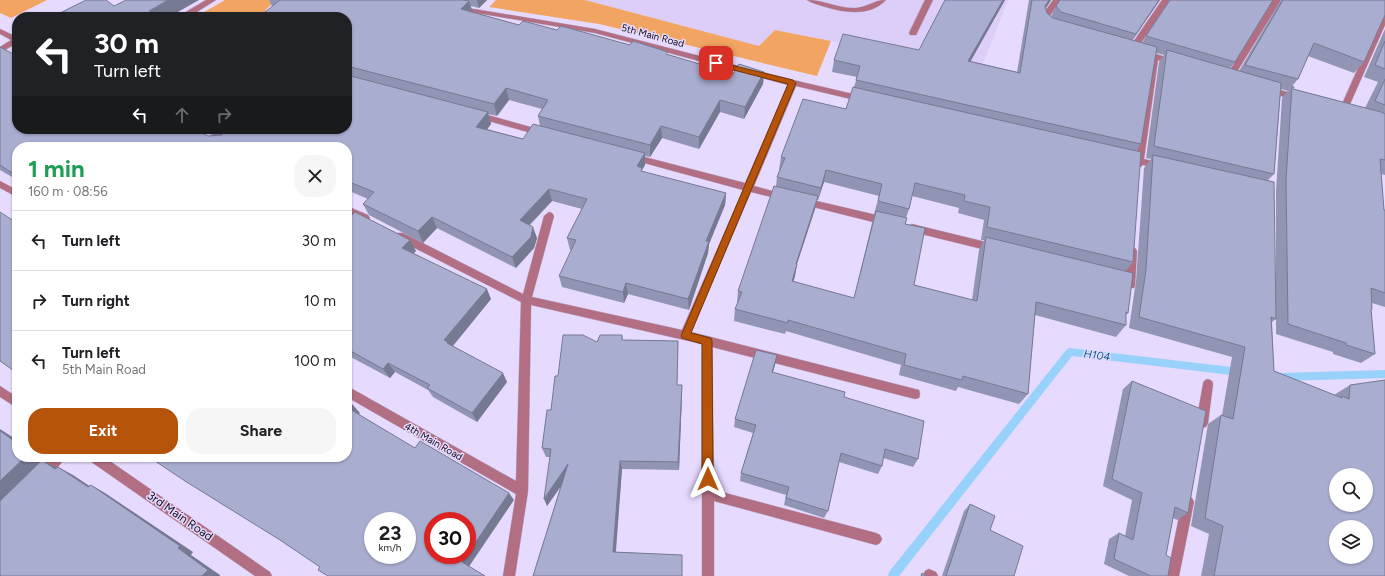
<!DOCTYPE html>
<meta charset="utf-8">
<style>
body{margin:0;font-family:Figtree,sans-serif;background:#f6f6f6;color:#202124;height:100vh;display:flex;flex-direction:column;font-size:15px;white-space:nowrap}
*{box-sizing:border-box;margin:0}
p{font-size:13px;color:#757577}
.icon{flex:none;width:22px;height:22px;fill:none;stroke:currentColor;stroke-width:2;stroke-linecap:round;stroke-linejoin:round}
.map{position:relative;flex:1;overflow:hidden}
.side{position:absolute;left:12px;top:142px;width:340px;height:320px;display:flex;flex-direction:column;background:#fff;border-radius:16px;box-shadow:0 1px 3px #0004}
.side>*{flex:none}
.banner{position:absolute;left:12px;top:12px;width:340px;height:122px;border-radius:16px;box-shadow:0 1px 3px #0004;background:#202124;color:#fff;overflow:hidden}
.controls{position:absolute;left:1329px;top:468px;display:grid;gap:8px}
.controls a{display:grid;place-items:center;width:44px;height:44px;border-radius:50%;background:#fff;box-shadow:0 1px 3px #0004;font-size:20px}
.speed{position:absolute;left:364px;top:512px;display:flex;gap:8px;font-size:20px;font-weight:700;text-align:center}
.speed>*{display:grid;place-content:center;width:52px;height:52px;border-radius:50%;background:#fff;box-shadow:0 1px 3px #0004;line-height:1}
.speed small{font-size:10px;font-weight:400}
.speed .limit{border:6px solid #d22;background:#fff;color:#111}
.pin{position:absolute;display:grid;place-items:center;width:34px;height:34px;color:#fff;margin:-17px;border-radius:8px;box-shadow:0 2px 6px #0006}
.me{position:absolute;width:44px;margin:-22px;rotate:0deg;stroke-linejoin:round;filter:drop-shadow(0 0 3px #0008)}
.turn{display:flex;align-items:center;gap:14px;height:84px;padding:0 16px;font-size:18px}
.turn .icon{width:52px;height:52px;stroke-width:2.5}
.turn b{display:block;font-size:28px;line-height:34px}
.lanes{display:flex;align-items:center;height:38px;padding:0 16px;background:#0003;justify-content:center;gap:20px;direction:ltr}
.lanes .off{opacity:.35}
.round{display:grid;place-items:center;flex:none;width:42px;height:42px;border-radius:16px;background:#f6f6f6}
.overview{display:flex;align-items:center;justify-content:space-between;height:68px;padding:0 16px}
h1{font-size:24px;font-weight:700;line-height:30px;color:#1e9e55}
.button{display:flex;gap:8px;margin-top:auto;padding:8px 16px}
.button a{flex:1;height:46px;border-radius:16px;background:#b45309;color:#fff;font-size:16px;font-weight:700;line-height:46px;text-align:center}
.button a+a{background:#f6f6f6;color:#202124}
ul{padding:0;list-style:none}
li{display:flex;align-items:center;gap:12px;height:60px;padding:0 16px;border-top:1px solid #e0e0e0}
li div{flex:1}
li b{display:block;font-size:15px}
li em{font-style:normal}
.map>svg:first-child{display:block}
.built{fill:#dccdf9}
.green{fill:#f2a562}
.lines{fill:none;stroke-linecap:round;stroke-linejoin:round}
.stream{fill:#98d1fa;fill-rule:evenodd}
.service-casing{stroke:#c0b5d6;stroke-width:1}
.minor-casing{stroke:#c0b5d6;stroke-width:1}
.service{fill:#b26f83;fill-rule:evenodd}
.minor{fill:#b26f83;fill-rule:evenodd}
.wall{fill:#9195b3;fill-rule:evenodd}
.shaded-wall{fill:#767992}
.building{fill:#a9add0;stroke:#767992;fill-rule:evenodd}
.route{fill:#b45309;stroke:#753606}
.labels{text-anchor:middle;stroke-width:3;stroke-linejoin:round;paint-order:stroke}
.street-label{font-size:10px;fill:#140f1c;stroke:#e6daff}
.water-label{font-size:11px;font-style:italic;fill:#035985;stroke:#e6daff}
.near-street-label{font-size:12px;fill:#140f1c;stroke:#e6daff}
</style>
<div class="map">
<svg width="1385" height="576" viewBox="0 0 1385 576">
<rect width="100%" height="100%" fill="#e6daff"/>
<path class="built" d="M585,0H1008L980,71L776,30L759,46Z"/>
<path class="green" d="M0,0H47L11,18L0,13Z
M225,0H277L265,10L279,14L276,17H202L199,15Z
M496,0H585L759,46L775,30L831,41L817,76L599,24L489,7Z"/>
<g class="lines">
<path class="stream" d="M1070,348L1240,368L1243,369L1244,372L1243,375L1240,376L1072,356L899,576H888L889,572L1067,349Z
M1385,370V378L1280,381L1277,380L1276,377L1277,374L1280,373Z"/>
<g class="service-casing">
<path id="service" d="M807,0C824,0 839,9 856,8C868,7 874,0 886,0C869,18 842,12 822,6C817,4 811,3 807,0Z
M925,0H933L917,33L916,35H910L909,33Z"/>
</g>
<g class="minor-casing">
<path id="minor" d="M206,0H216L189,17L179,16Z
M1053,0H1061L1049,17L1053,24L1049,26L1043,24L1041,17Z
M1162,0H1170L1135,52H1129V48Z
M1273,0H1281L1232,80H1226L1225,78Z
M456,6L595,29L793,80L866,97L867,99L863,102L796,86L754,186L787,195L789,197L784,200L751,192L691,332L919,390L920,394L919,398L915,399L712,347L714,490L876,533L880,535L882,539L880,543L876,545L714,501V576H702V344L531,305L528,491L515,576H503L516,494L347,397V386L516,481L521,302L397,239L395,236L397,233H403L523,294L544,216L549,212L552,213L554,216L532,297L682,330L743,190L633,160L629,157L633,154L745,183L788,85L595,33L459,10L455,8Z
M1382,14H1385V25L1347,111L1346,113H1340L1339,111Z
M0,29L17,37V43L0,53V47L11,40L0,34Z
M1142,50L1176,60L1177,62L1173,65L1158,60L1144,159L1164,164L1165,166L1164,168L1161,169L1143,165L1139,168L1136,167L1135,164L1125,161L1124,159L1128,156L1136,157L1151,58L1139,55V51Z
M1267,86L1301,96L1302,98L1298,101L1264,91V87Z
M477,112L545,131L546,133L542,136L474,117V113Z
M0,181L17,190V197L0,188Z
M804,198L885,217L890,221L885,225L801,204L799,202L801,200Z
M347,206L368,215L370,218L368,221L365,222L347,214Z
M912,224L994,244L999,248L994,252L909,231L907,228Z
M1132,247L1135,248L1137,251L1135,285L1134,288H1126L1125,285L1127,251L1129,248Z
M1208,379L1212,381L1213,384L1208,423L1206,427L1202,428L1198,427L1196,423L1203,384L1204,381Z
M0,386L17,397V408L0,397Z
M51,457H65C61,465 50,476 42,480L38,478L36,474L38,470Z
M88,457H104L270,572L272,576H255L90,461Z
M1188,496L1192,498L1194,502L1179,576H1167L1182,502L1184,498Z
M929,569L936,572L938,576H923L925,571Z"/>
</g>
<use href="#service" class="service"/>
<use href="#minor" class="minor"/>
</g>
<path class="wall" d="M269,0H487L479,8L471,6L472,12L519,25L557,30L630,45L668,55L733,74L764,72L763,84L744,119L720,112L699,149L662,138L650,157L645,156V165L642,170V172L726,193L725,205L709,244L708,253L689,310L628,294L624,303L562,287L559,276L572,250H570L567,238L582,209L552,201L530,225L537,238L534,248L516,268L437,228L423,243L369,215L363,204L368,199L347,190V147H17V180L0,170V47L17,129L208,136H214L200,129H347V17L272,6ZM509,100L542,109L538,116L540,126L523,139L487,129L491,124L488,114L497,116Z
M945,0H1005L970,61L1017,72L1029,0H1051L1046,8L1047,13L1051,16L1056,6L1060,0H1160L1132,41L1142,43L1146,36L1235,62L1230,68L1239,71L1281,0H1385L1364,62L1354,73L1308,56L1298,79L1288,91L1281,89L1274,174L1268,180L1276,297V191L1282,98L1292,86L1293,89L1365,108L1378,82L1364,77L1385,29V175L1381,174L1384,210H1385V307L1372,303V309L1371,310L1375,354L1361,363L1333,354V352L1276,334V319L1272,322L1274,371L1334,395L1350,385L1385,576H1201L1209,534L1191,526L1208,424L1221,415H1222L1232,357L1129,328L1136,281L1144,168L1151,159L1146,158L1159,62L1164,55L1156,53L1141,144L1136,151L1133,262L1126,271L1128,313L1126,315V325L1116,337L1035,315L1028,394L1019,404L958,387L956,391L899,375L901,365L786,331L785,334L734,321L735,309L738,303H737L738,291L776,186L777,177L780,170H779L781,157L846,109L854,87L857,77L832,72L834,60L919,50ZM824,182L879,196L874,214H875L872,223L854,298L793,282L795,276L797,264L815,209L817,200H818ZM912,196L959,208L958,213L984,220L981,240H984L979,250L972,300L914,285L905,224L906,218L909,209Z
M347,220L416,251L413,253L491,299L453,346L507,382L477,422L433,397L428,390L395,372L390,378L347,355Z
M622,335L623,340L678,341L677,385L682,394L679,470L622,469L616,552L682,555V576H533L561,486L547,506L550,457H546L542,448L558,376L597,342Z
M777,355L775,365L773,372L844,397L918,459L913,467L883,458L882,466L878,474L839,462L828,511L824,518L784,505L786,495L740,481L741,473L753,433L734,427L735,419Z
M1132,381L1188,513L1177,520L1173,518L1166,555L1168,576H1129L1104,564L1109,539L1119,533L1125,536L1132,500L1103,486L1123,389Z
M970,504L990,530L1014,576H942L964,511Z"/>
<path class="shaded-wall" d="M168,0H199L169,17H153L149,11Z
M477,0H487L479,8Z
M1003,0H1005L964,73L968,61Z
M1049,0H1051L1040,17L1045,6Z
M1159,0H1160L1129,45L1136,34Z
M469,1L473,14L461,9Z
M764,72L763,84L744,119L745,107Z
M506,88L509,100L497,116L494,104Z
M720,100V112L699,149V137Z
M488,112L491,124L480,139L476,127Z
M661,126L662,138L650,157V145Z
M645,153V165L642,170L643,180L637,166Z
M826,170L824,182L818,200L821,188Z
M549,189L552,201L523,231L520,220Z
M726,193L725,205L709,244L708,253L689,310L688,299L706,241Z
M818,196L815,209L793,276L796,264Z
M432,217L437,228L423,243L418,231Z
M533,227L537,238L534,248L516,268L512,257Z
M410,240L416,251L408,259L402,248Z
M797,264L795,276L790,293L792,281Z
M626,283L628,294L624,303L623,292Z
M487,289L491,299L451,348L444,340Z
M777,355L775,365L770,381L772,372Z
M388,363L395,372L390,378L383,369Z
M503,373L507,382L477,422L472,413Z
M682,385V394L679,470L678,462Z
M352,404L360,413L356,417L348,408Z
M0,429L17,440V443L0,431Z
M25,457H41L46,460L44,462L58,468L0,505V481Z
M620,461L622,469L615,558L613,552Z
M568,464L571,472L547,506L544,499Z
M58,467L73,475L103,495L88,487Z
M91,485L105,493L193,552L191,555L220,575V576H202Z
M509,493L514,500L468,568L462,562Z"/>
<path class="building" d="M86,0H106L114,6L126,0H168L149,11L159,17H52Z
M280,0H463L469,1L461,9L519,25L523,21L557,30L561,26L630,45L633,41L668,52L666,54L733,74L739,64L764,72L745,107L720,100L699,137L661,126L650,145L538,116L548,100L506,88L494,104L347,66V17H259Z
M945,0H1003L968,61L1020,73L1032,0H1049L1045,6L1047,13L1053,18L1157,47L1141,144L856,80L860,66L834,60L843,34L919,50Z
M1060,0H1159L1136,34L1061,12L1056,6Z
M1170,0H1273L1235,62L1146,36Z
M1283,0H1385V15L1364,62L1314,43L1298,79L1245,65Z
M1385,41V69L1375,65Z
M0,47L17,56V129H194L208,136L222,135L220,132L215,129H347V75L488,112L476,127L523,139L533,124L645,153L637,166L642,168L641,171L726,193L706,241H709L688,299L626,283L623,292L559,276L576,240L567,238L587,199L549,189L520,220L533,227L531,237L512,257L432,217L418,231L363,204L374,192L347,181V147H17V176L0,165Z
M1167,50L1281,83L1274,174L1154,146Z
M1385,79V105L1375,101Z
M1292,86L1294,87L1293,89L1381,112L1385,114V160L1380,159L1384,210H1385V293L1371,288L1372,309H1371L1375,354L1346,345V343L1288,324L1286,180Z
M853,87L1141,152L1133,262L987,227L990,207L964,201L965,195L915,183L909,209L878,201L882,184L826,170L821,188L777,177L785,158L781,157L803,99L846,109Z
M1153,155L1274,182L1276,319L1271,317L1274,371L1342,398V396L1349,399L1350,385L1385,380V576H1214L1223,526L1205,518L1221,415L1233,419L1245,347L1139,317L1146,270ZM1336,475H1366V505H1336ZM1336,527H1366V557H1336Z
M774,186L818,196L796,264H797L792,281L854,298L876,211L907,218L905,224L925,228L914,285L977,301L986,237L1133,273L1128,313L1126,312V325L1036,302L1028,394L963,376L962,380L904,365L906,354L788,320V323L735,309L742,292L738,291Z
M0,212L17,223V373L0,361Z
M355,212L410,240L402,248L487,289L444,340L448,342L447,343L503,373L472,413L427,388L430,385L388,363L383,369L347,349V220Z
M563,335H583L597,342L600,335H622V340L678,341L677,385H682L678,462L620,461L613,552L682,555V576H533L568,464L544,499L551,449L542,448L547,410H551L555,376H558Z
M756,350L777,355L772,372L845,392L844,397L924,421L918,459L885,449L882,466L841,453L828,511L786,498L789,487L741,473L756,425L735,419Z
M1132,381L1206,411L1188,513L1175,507L1166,555L1171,558L1168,576H1151L1114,559L1119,533L1133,540L1142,493L1112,479Z
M347,401L352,404L348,408L415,448L420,441L509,493L467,555V521H433V555H467L462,562L485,576H328L318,570L320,567L280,540L185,481L149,457H347ZM373,521H407V555H373Z
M0,431L17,443V457H25L0,481Z
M42,460L55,469L58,467L88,487L91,485L180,546L178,548L208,570L202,576H0V501Z
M970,504L995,516L990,530L1023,546L1014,576H946Z
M922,573L927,576H921Z"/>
<path class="route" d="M714,61L793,80L796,83L691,333L711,338L712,341L713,479L711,482L708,484L704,482L702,479V344L682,338L681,336L788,84L714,65Z"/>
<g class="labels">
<g class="street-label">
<text transform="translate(653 35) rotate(15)" y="4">5th Main Road</text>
<text transform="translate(434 441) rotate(30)" y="4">4th Main Road</text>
</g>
<g class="water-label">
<text transform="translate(1097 355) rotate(7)" y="4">H104</text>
</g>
<g class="near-street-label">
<text transform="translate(180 516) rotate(35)" y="4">3rd Main Road</text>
</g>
</g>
</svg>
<div class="controls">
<a><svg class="icon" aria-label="search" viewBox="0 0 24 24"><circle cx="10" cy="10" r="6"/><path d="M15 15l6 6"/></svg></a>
<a><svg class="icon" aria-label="layers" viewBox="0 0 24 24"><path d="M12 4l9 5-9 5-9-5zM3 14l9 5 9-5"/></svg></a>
</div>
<div class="speed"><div>23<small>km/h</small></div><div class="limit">30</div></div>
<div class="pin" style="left:716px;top:63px;background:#d93025"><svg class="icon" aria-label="arrive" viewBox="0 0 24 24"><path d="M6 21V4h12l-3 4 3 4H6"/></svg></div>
<svg class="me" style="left:708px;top:479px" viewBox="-20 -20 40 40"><path d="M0-17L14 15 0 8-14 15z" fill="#b45309" stroke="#fff" stroke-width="4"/></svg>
<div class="banner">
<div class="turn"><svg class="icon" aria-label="left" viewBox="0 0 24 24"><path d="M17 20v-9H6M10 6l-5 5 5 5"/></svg><div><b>30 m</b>Turn left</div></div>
<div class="lanes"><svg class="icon" aria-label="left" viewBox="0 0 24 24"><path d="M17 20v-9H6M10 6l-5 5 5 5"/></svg><svg class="icon off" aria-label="ahead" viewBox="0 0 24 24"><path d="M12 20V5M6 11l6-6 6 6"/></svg><svg class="icon off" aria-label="right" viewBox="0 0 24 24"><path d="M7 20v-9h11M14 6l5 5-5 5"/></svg></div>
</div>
<section class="side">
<div class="overview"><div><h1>1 min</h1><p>160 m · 08:56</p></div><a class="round"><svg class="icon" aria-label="close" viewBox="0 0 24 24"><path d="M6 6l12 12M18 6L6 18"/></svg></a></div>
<ul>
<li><svg class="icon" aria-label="left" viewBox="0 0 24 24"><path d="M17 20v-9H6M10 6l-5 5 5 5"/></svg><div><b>Turn left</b></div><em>30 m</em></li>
<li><svg class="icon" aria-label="right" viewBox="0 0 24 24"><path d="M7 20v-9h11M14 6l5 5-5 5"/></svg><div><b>Turn right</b></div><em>10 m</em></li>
<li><svg class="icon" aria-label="left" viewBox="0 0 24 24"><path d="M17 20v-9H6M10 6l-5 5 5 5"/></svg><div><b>Turn left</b><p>5th Main Road</p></div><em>100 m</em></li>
</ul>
<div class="button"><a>Exit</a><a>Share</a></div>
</section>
</div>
